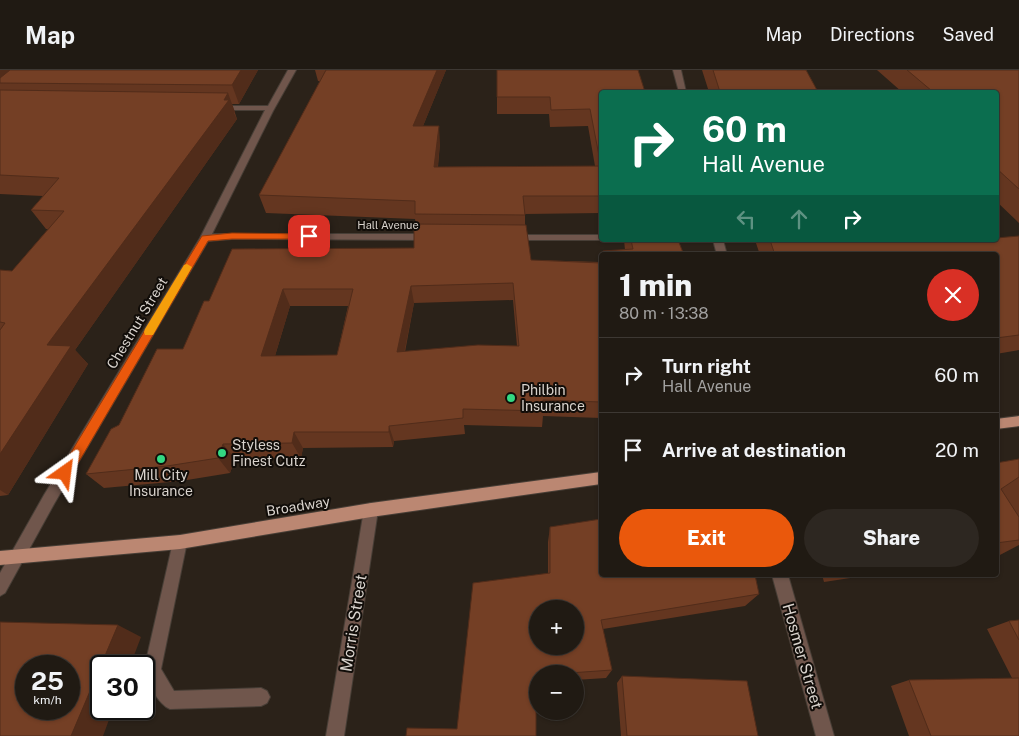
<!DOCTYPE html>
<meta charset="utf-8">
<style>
body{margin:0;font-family:"Public Sans",sans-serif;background:#2d2721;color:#f1f3f6;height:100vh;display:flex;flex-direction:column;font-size:19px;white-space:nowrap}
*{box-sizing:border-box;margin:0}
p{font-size:16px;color:#a2a1a0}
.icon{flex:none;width:28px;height:28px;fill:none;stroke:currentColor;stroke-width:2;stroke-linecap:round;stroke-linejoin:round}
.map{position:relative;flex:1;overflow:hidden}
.drawer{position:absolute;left:599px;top:182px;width:400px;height:325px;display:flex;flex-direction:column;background:#201a13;border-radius:5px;box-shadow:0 1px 4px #0004,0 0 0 1px #3d3833}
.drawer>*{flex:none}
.banner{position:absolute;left:599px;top:20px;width:400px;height:152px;border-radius:5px;box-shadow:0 1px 4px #0004,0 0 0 1px #3d3833;background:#0b6e4f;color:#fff;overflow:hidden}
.fabs{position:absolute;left:529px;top:530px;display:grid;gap:10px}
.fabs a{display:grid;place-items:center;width:55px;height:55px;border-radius:50%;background:#201a13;box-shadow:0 1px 4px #0004,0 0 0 1px #3d3833;font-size:25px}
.speed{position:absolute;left:15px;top:585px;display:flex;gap:10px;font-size:25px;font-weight:700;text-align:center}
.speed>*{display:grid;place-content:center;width:65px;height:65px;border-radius:50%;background:#201a13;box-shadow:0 1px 4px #0004,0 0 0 1px #3d3833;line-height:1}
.speed small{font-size:12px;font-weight:400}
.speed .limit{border:2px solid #111;border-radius:8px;background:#fff;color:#111}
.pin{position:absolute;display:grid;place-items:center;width:42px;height:42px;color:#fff;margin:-21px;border-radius:10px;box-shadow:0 2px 8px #0006}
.me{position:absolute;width:55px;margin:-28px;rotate:31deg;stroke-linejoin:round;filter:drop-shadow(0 0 4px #0008)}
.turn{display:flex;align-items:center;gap:18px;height:105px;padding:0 20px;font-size:22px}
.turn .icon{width:65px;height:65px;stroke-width:2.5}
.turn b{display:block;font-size:35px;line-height:42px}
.lanes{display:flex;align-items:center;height:48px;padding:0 20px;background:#0003;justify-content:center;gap:25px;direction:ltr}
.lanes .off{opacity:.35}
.round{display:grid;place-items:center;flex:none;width:52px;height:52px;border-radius:26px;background:#2d2721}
.overview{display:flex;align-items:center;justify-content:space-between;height:85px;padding:0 20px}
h1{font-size:30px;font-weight:800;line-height:38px}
.action{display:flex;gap:10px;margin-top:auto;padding:10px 20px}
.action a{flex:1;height:58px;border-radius:30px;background:#ea580c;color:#fff;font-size:20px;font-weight:800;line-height:58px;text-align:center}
.action a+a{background:#2d2721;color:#f1f3f6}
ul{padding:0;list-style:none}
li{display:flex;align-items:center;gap:15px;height:75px;padding:0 20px;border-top:1px solid #3d3833}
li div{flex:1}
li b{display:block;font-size:19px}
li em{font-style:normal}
header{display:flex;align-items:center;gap:30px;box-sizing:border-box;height:70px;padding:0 25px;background:#201a13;border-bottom:1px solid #3d3833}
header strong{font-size:24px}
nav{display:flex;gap:28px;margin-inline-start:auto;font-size:18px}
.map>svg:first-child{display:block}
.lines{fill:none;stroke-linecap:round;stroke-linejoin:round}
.minor-casing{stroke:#473e36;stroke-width:2}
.major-casing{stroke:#473e36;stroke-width:2}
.minor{fill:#70564c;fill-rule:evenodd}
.major{fill:#bb8772;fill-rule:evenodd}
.wall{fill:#643620;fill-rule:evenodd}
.shaded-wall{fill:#512c1a}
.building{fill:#743f25;stroke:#512c1a;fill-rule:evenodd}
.route{fill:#ea580c;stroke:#983908}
.slow{fill:#f59e0b}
.poi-dot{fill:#33d882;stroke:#110d09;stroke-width:2}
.labels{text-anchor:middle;stroke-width:4;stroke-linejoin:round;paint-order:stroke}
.far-street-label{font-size:11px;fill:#d9d3cd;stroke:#110d09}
.street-label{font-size:14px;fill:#d9d3cd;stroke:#110d09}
.poi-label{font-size:14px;fill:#d9d3cd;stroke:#110d09;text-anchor:start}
.near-street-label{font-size:16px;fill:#d9d3cd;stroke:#110d09}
</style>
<header>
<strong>Map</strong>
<nav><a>Map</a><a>Directions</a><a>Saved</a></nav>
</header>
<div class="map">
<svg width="1019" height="666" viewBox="0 0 1019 666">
<rect width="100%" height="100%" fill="#2b2219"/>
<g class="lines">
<g class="minor-casing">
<path id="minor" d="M288,0H296L273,41L212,164H430L435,167L430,170L232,169L208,171L54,434L5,523L0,526V503L44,425L200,168L265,40H217L213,38L217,36H268Z
M673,0H681L686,22H679Z
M512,165H601V170H605H509V166Z
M713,170H723L727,185H717Z
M371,433L376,435L378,440L344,666H326L364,440L366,435Z
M180,465L185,467L187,472L161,599L174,621L261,618L267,621L270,627L267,633L261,636L170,639C158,634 147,612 144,600L173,472L175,467Z
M772,505H788L834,666H816Z"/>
</g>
<g class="major-casing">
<path id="major" d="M1019,346V356L996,359V349Z
M601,402V414L371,447L180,479L0,495V481L180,465L371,433Z"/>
</g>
<use href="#minor" class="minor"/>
<use href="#major" class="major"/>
</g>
<path class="wall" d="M0,0H258L239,34H232L237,49L75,280L88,294L8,425L0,426V200L12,201L48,159H46L31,140L43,126L0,124Z
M315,0H446L423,56L440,73L438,97L595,96L588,56L550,57L549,44H497V0L601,22V143L525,144V155L531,190L601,192V348L543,346L542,357L464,355L465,364L394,371L393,377L303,378L301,388L235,389L230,403L181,411L104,418L86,404L119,355L183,279L209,231L414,178L416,154L415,149L266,143L259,125L320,11H318ZM513,230L517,276L405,282L414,233ZM290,236H348L337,285L275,286Z
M702,0H806L818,22H709Z
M877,0H1019V153L996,131V22H902Z
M1019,166V280L996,284V185H760L755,170H996Z
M624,170H678L684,185H602L603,181L625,180Z
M1019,389V475L998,486H996V393Z
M550,457L759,524L745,536L603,559L612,600L606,608L575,610V604H538V620H536L457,659L548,503V472Z
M822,505H870L824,512Z
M1019,550V608H1012L987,559L1009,551Z
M622,606L758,666H621L617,613Z
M909,610L1019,666H909L891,616Z"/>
<path class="shaded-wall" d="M0,0H31L0,13Z
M241,0H258L239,34L232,15Z
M437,0H446L416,73L413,56Z
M228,23L235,42L234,43L237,49L75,280L88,294L8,425L0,420V384L47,275L224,30Z
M439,56L440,73L436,114L434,97Z
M411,216L414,233L401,299L397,282Z
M283,219L290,236L270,302L261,286Z
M389,356L394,371L393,377L389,362Z
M294,362L303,378L301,388L292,373Z
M223,374L235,389L230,403L218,388Z
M118,555L141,567L130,596H101V639H113L103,666H71Z"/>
<path class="building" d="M10,0H241L232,15L0,13V8Z
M326,0H437L413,56H439L434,97L601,96L590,39L551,40L550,27H497V0H638L645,22H601V126H523L525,145L415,144V131L259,125Z
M713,0H806L818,22H720Z
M907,0H1019V119L996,98V22H910L932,21Z
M0,20L228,23L224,30H229L47,275L71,276L0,384V260L5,253L0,252V200L12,201L64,141L31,140L59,108L0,105Z
M414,154L526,155L531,190L601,193V332L543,330V341L463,339V348L389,356V362H294L292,373L223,374L218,388L167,396L86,404L111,359L119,355L157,279H183L204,231H209L232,179L414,178ZM513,213L519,276L478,275L397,282L411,216ZM283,219H353L337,285L261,286Z
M1019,166V265L996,268V185H775L770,170H996V168Z
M631,170H678L684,185H604L603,181L633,179Z
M1019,389V407L1001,419L1019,447V470L996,473V393Z
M601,449V505H755L759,524L601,550L612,600L555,604H538V612H536V666H406L407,658L457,659L473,513L550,503V457ZM538,539H575V576H538Z
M1019,550V570L1009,551Z
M0,552L118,555L71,666H0ZM26,596H69V639H26Z
M622,606L747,611L758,666H627Z
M1019,608V666H931L909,610Z"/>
<path class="route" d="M232,163L309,164L314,166L309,169H232L208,171L70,407L65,408L61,407L59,403L61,399L202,166Z"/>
<path class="slow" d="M187,194L192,197L153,265H145L144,262L145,259L184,195Z"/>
<g class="poi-dot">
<circle cx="511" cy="328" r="5"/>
<circle cx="222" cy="383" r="5"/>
<circle cx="161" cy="389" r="5"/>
</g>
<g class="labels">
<g class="far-street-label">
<text x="388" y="159">Hall Avenue</text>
</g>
<g class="street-label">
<text transform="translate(137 253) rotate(-59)" y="5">Chestnut Street</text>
<text transform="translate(298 436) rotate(-9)" y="5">Broadway</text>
</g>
<g class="poi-label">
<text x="521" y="325">Philbin<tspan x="521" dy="16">Insurance</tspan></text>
<text x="232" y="380">Styless<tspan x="232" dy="16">Finest Cutz</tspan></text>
<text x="161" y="410" text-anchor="middle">Mill City<tspan x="161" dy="16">Insurance</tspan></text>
</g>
<g class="near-street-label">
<text transform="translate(353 553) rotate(-81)" y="6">Morris Street</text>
<text transform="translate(803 586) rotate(74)" y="6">Hosmer Street</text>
</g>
</g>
</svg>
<div class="fabs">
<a>+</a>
<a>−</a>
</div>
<div class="speed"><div>25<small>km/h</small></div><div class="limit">30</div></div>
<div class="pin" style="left:309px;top:166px;background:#d93025"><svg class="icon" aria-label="arrive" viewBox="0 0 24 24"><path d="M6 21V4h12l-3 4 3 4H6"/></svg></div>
<svg class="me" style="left:65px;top:403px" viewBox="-20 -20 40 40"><path d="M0-17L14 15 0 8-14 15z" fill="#ea580c" stroke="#fff" stroke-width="4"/></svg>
<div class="banner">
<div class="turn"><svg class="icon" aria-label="right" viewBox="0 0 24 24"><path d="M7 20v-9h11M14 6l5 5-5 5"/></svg><div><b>60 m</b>Hall Avenue</div></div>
<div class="lanes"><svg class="icon off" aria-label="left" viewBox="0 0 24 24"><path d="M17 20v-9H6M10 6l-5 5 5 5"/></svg><svg class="icon off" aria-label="ahead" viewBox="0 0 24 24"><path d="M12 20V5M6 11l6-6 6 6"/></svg><svg class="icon" aria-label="right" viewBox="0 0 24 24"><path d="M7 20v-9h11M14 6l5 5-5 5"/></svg></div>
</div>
<section class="drawer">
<div class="overview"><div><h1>1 min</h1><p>80 m · 13:38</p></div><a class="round" style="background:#d93025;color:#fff"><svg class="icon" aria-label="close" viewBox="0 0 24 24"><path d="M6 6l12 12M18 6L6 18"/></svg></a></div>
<ul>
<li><svg class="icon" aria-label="right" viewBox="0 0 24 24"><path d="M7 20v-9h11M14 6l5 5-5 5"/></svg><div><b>Turn right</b><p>Hall Avenue</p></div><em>60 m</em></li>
<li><svg class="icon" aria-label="arrive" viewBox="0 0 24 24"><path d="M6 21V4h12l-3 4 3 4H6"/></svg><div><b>Arrive at destination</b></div><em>20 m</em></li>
</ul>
<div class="action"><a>Exit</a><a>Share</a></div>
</section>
</div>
